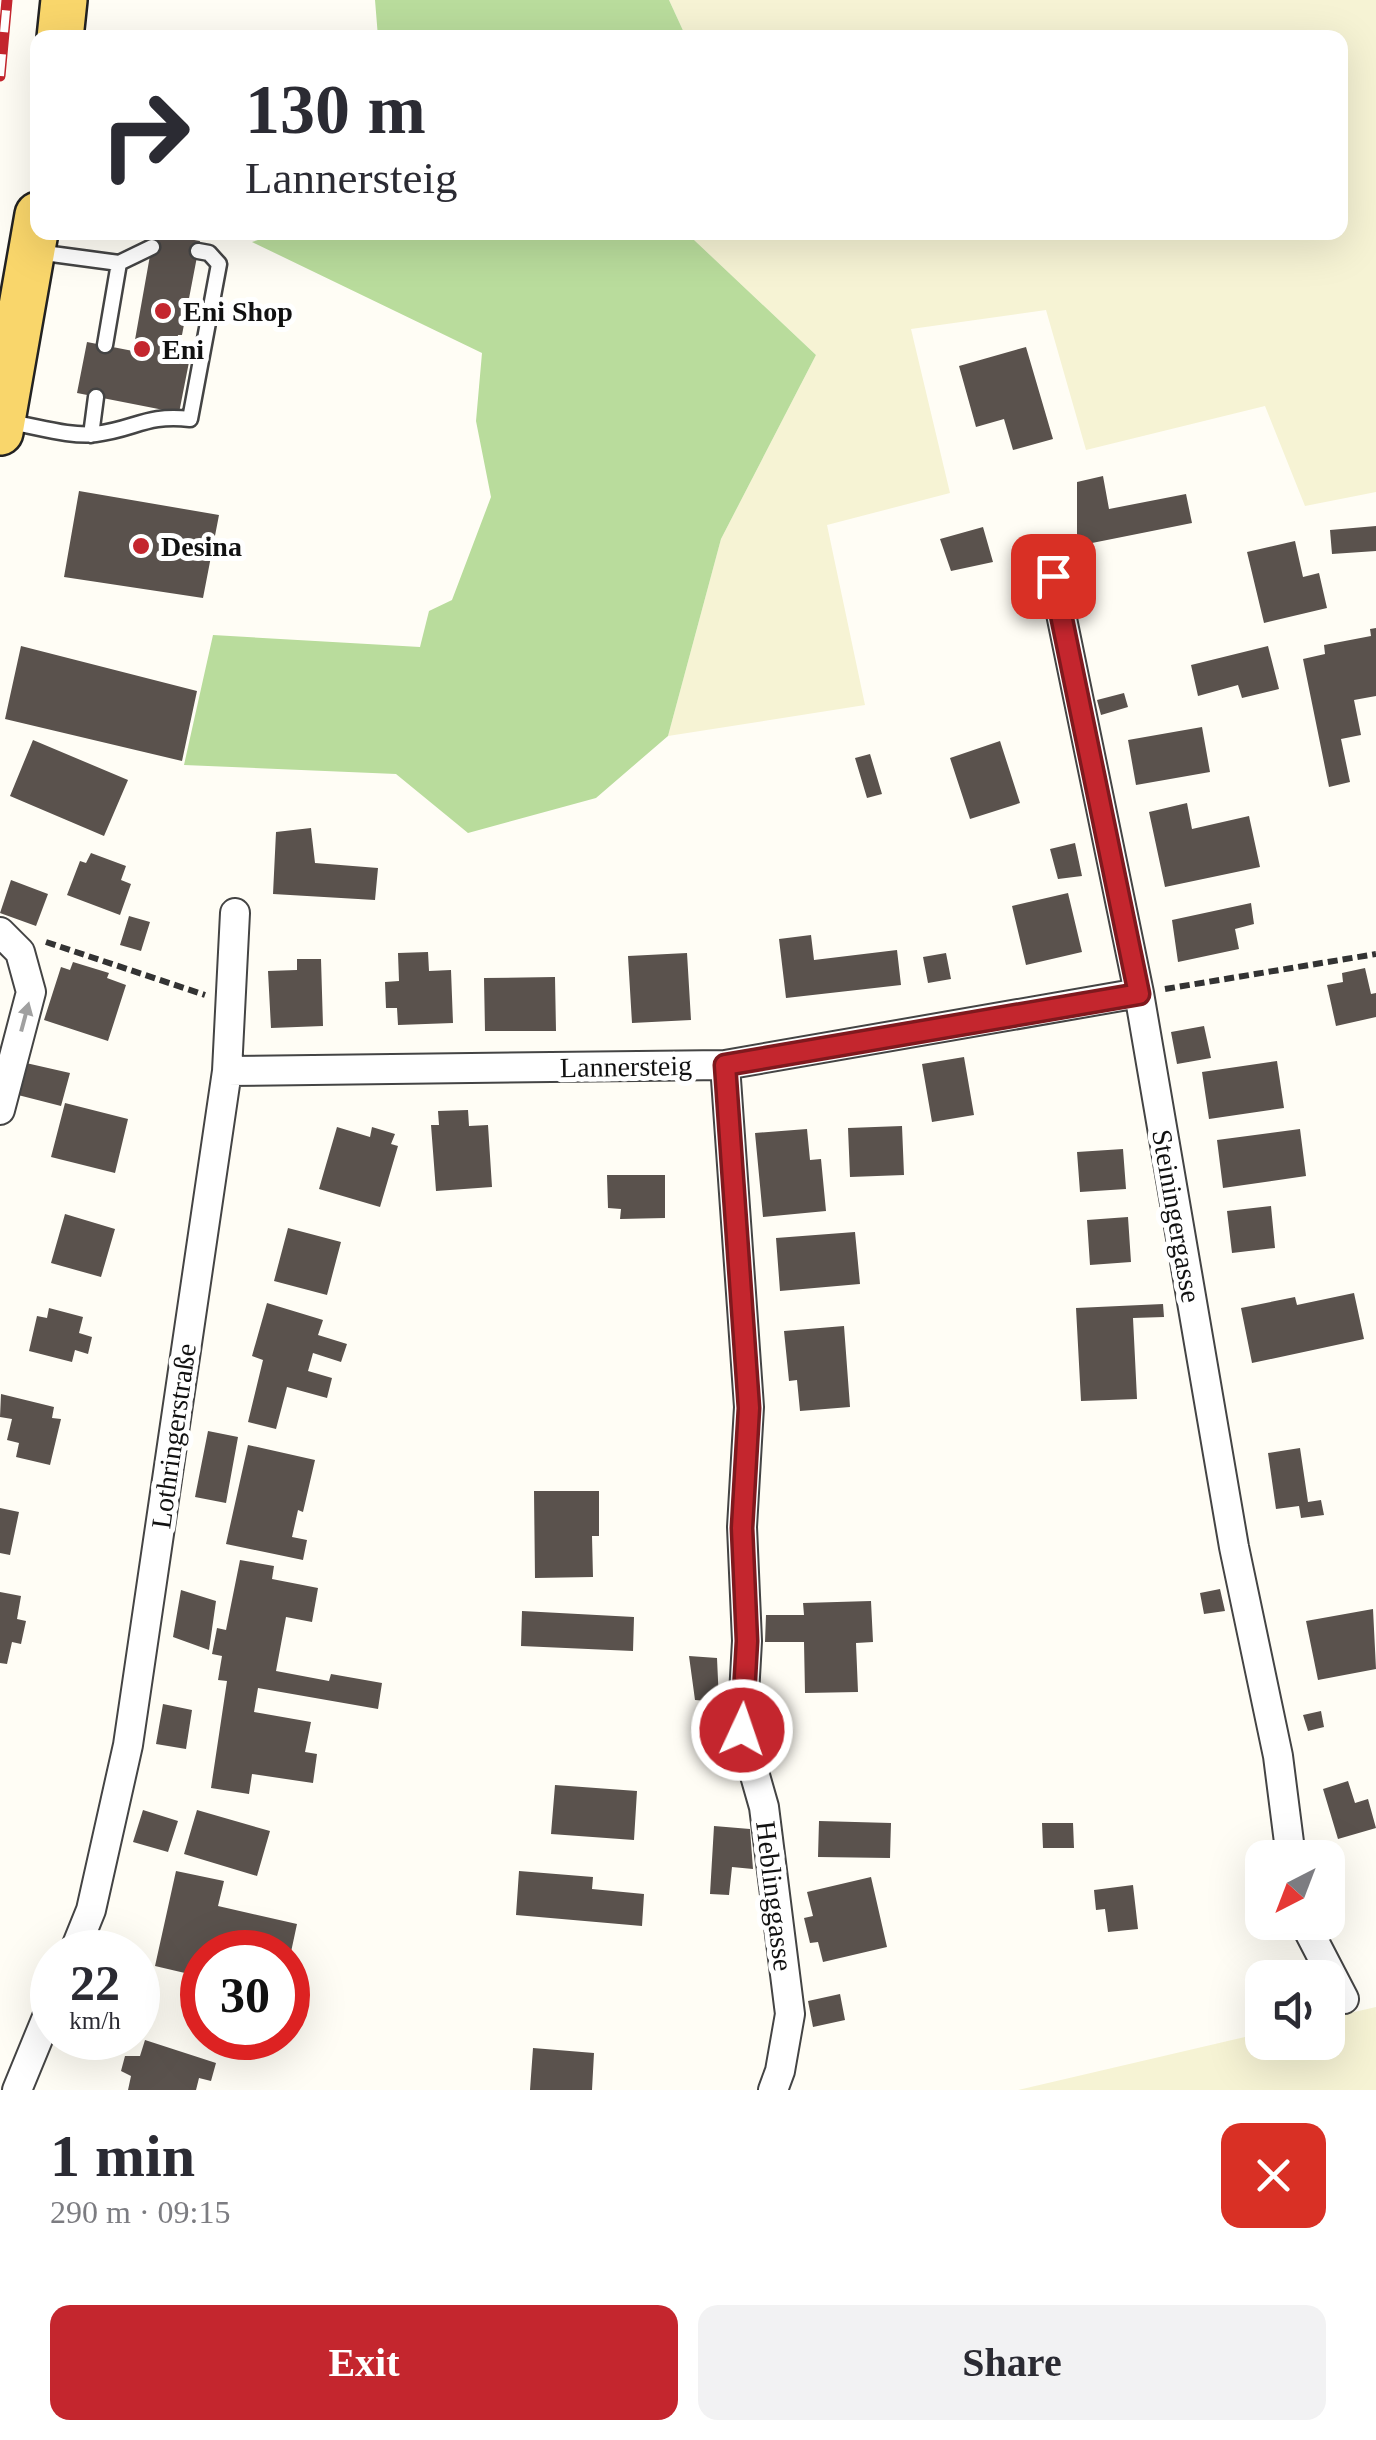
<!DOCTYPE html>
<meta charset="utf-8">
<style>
body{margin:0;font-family:Georgia,serif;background:#f2f2f3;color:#2b2b33;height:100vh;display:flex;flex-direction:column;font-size:38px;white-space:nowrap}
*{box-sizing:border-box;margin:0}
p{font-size:32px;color:#7c7c81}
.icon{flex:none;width:55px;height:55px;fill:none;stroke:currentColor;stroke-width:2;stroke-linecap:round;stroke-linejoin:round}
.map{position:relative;height:2090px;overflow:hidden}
.details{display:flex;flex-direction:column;background:#fff;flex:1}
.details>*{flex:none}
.banner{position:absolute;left:30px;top:30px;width:1318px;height:210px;border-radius:20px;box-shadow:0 10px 40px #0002;background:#fff;color:#2b2b33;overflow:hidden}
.needle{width:65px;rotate:222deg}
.controls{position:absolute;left:1245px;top:1840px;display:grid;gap:20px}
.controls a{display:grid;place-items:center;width:100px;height:100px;border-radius:20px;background:#fff;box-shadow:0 10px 40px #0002;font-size:50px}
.speed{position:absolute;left:30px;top:1930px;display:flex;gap:20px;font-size:50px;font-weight:700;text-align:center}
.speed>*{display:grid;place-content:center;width:130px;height:130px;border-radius:50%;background:#fff;box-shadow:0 10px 40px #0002;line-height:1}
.speed small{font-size:25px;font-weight:400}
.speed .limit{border:15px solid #d22;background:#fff;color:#111}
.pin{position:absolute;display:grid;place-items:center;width:85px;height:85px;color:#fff;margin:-42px;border-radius:20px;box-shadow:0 5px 15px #0006}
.me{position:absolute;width:110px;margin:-55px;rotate:3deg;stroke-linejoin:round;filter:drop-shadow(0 0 8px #0008)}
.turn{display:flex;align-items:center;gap:35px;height:210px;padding:0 50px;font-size:45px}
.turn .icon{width:130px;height:130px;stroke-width:2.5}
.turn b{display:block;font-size:70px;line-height:85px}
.round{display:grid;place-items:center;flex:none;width:105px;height:105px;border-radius:20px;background:#f2f2f3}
.overview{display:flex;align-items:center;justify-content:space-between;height:170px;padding:0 50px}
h1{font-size:60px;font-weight:800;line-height:75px}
.action{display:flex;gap:20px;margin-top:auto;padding:20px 50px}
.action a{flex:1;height:115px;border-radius:20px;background:#c4262e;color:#fff;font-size:40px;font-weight:800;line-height:115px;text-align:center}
.action a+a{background:#f2f2f3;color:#2b2b33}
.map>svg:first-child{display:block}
.farmland{fill:#f6f3d4}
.forest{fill:#b9dc9c}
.building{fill:#5a524d}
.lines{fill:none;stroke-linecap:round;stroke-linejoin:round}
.service-casing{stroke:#444;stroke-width:19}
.minor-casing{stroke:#444;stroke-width:32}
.primary-casing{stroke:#222;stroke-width:50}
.path{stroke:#333;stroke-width:6;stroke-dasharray:10 5;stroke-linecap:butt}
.service{stroke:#fff;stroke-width:14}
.minor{stroke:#fff;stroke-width:28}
.primary{stroke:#f9d66b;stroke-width:45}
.rail-casing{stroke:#c4262e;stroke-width:11}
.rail{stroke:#fff;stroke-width:8;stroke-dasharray:22;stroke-linecap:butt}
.oneway{fill:#a0a0a0}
.route-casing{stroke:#7f191e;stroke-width:25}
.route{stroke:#c4262e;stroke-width:18}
.poi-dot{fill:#c4262e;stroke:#fff;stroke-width:4}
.labels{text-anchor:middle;stroke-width:10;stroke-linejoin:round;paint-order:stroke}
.poi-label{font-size:28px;font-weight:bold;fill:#111;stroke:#fff;text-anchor:start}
.street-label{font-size:28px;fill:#111;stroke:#fff}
</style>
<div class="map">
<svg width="1376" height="2090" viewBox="0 0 1376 2090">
<rect width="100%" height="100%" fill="#fffdf5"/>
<path class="farmland" d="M669,0H1376V492L1305,506L1265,406L1086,450L1046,310L911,329L950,493L827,525L865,705L668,736L721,539L816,355L693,239L691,233L1340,232V38L686,37Z
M1376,2007V2090H1018L1262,2033V2042H1328V2018Z"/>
<path class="forest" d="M375,0H669L686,37H378Z
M283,232L691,233L693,239L816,355L721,539L668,736L596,798L468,833L396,774L184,765L213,635L420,647L429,611L452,600L491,497L476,421L482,353L252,242Z"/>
<path class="building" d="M154,233L200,241L182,335H178L174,359L189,362L179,413L77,393L87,342L133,351Z
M1026,347L1053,439L1013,450L1004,419L976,427L959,366Z
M1103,476L1109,509L1186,494L1192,523L1077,546V482Z
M79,491L219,515L203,598L64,577Z
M1376,526V551L1332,554L1330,530Z
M983,527L993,562L951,571L940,539Z
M1295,541L1303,577L1319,573L1327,608L1264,623L1247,552Z
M1376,628V696L1354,700L1361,735L1341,739L1350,782L1329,787L1303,659L1325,654L1324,645L1371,636L1370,629Z
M21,646L197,691L182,761L5,719Z
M1268,646L1279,689L1242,698L1238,685L1198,696L1191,665Z
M1124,693L1128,707L1101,715L1097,700Z
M1202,727L1210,772L1136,785L1128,740Z
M33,740L128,780L104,836L10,796Z
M1000,741L1020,803L970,819L950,758Z
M870,754L882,794L867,798L855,758Z
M1187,803L1192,829L1249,816L1260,867L1165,887L1149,812Z
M311,828L315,863L378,868L375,900L273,894L276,832Z
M1075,843L1082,876L1058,879L1050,849Z
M91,853L126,866L121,880L131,884L120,915L67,895L80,861L86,863Z
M11,880L48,894L36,926L0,913Z
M1068,893L1082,952L1026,965L1012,906Z
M1251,903L1254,924L1235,929L1239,949L1178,962L1172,920Z
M129,916L150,922L141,951L120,945Z
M811,935L814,960L897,950L901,985L786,998L779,939Z
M428,952L429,971L451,970L453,1023L398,1025L397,1008H386L385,982L399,981L398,953Z
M687,953L691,1020L632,1023L628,956Z
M946,953L951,979L928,983L923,957Z
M297,959H321L323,1026L271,1028L268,971L297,970Z
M73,962L109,973L107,978L126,985L108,1041L44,1020L61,967L70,970Z
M1365,968L1371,994L1376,993V1017L1336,1026L1327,985L1343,982L1342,973Z
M555,977L556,1031H485L484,978Z
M1204,1026L1211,1058L1177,1064L1171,1032Z
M964,1057L974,1115L932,1122L922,1064Z
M1277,1061L1284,1108L1209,1119L1202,1072Z
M26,1063L70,1073L61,1106L18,1095Z
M65,1103L128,1119L115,1173L51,1157Z
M468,1110L469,1126L488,1125L492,1187L436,1191L431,1125H439L438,1111Z
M902,1126L904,1175L850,1177L848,1128Z
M337,1127L370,1137L372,1127L395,1134L391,1144L398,1146L380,1207L319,1189Z
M807,1129L810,1160L821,1159L826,1211L763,1217L755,1133Z
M1300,1129L1306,1176L1223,1188L1217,1140Z
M1123,1149L1126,1189L1080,1192L1077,1152Z
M607,1175H665V1218L620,1219L621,1209L608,1208Z
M1271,1206L1275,1248L1232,1253L1227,1211Z
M65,1214L115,1229L101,1277L51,1263Z
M1128,1217L1131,1262L1090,1265L1087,1220Z
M288,1228L341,1242L327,1295L274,1281Z
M855,1232L860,1284L780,1291L776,1238Z
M1354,1293L1364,1339L1252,1363L1241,1308L1295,1297L1297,1305Z
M267,1303L323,1320L318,1335L347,1344L341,1362L313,1353L308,1371L332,1378L327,1398L287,1387L276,1429L248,1422L263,1360L252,1356Z
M1163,1304L1164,1317L1133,1318L1137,1399L1081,1401L1076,1308Z
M49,1308L83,1317L79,1333L92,1337L88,1354L75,1350L72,1362L29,1351L37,1316L47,1318Z
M844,1326L850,1407L800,1411L797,1380L789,1381L784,1331Z
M1,1394L54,1407L52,1418L61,1419L50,1465L16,1457L19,1443L7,1440L12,1419L0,1417Z
M208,1431L238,1437L226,1503L195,1497Z
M248,1445L315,1460L303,1512L298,1510L292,1537L307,1540L303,1560L226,1544Z
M1300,1448L1308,1502L1321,1500L1324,1515L1301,1518L1299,1506L1276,1509L1268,1453Z
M534,1491H599V1536H592L593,1577L535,1578Z
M0,1508L19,1512L10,1555L0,1553Z
M240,1560L274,1566L272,1579L318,1588L312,1622L286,1617L276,1671L329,1681L331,1674L382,1683L378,1709L258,1688L254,1712L311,1722L305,1752L317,1754L313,1783L252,1774L249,1794L211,1788L227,1681L218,1680L222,1656L212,1654L217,1628L226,1630Z
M1220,1589L1225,1611L1204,1614L1200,1593Z
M181,1590L216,1601L209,1650L173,1637Z
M0,1592L21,1596L17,1619L26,1621L21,1644L12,1642L7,1664L0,1663Z
M871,1601L873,1642L856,1643L858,1692L805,1693L804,1642H765L766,1615H804L803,1603Z
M1373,1609L1376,1669L1318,1680L1306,1621Z
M522,1611L634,1617L633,1651L521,1646Z
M689,1656L717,1658L719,1702L695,1700Z
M163,1704L192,1710L186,1749L156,1744Z
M1321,1711L1324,1727L1308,1731L1303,1715Z
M1348,1781L1355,1803L1368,1799L1376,1828L1338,1839L1323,1789Z
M555,1785L637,1791L634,1840L551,1834Z
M143,1810L178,1821L168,1852L133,1842Z
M197,1810L270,1831L257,1876L184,1854Z
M819,1821L891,1823L890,1858L818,1857Z
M1042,1823H1073L1074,1848H1043Z
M714,1826L750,1829L753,1869L732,1867L729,1895L710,1894Z
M176,1871L224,1881L218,1906L297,1924L291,1952H202V1977L155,1966Z
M519,1871L593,1877L592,1889L644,1894L642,1926L516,1915Z
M871,1877L887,1947L823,1962L818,1942L810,1943L804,1918L813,1916L807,1892Z
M1133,1885L1138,1929L1108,1932L1105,1909L1096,1910L1094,1890Z
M840,1994L845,2020L813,2027L808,2001Z
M145,2040L216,2063L211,2081L199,2078L196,2090H128L131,2076L121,2071L125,2056H140Z
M533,2048L594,2053L592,2090H530Z"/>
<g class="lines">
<g class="service-casing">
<path id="service" d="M37,252L119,263L152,247
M105,345L119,263
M9,422C36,426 69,437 96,434C136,429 146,414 190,419L219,264L209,253L198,251
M91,435L96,397"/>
</g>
<g class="minor-casing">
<path id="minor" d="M1053,575L1139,993L1234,1547L1278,1756L1291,1858
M0,932L20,952L31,992L0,1110
M725,1065L749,1407L742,1527L747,1641L742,1730L764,1807L790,2014L780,2071L773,2090
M227,1071L725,1065L1139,993
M1304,1922L1344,1999
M74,1952L91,1910L128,1745L227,1071L235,913
M17,2090L52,2005"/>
</g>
<g class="primary-casing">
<path id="primary" d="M60,38L64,0
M0,432L38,215"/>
</g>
<path class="path" d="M46,942L205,995
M1165,989L1376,954"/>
<use href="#service" class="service"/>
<use href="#minor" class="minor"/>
<use href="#primary" class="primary"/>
<g class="rail-casing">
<path id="rail" d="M0,76L7,0"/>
</g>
<use href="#rail" class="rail"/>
</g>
<defs><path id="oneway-solid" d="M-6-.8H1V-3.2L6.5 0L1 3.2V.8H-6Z" transform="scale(2.5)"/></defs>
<use class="oneway" href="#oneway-solid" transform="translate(25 1017) rotate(-75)"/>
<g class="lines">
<g class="route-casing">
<path id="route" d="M742,1730L747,1641L742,1528L749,1408L725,1065L1139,994L1053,576"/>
</g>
<use href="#route" class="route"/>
</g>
<g class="poi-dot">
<circle cx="163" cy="311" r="10"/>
<circle cx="142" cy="349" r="10"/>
<circle cx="141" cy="546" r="10"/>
</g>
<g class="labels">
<g class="poi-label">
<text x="183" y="321">Eni Shop</text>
<text x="162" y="359">Eni</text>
<text x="161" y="556">Desina</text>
</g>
<g class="street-label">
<text transform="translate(626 1066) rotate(-1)" y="10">Lannersteig</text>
<text transform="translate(1177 1216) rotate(80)" y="10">Steiningergasse</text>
<text transform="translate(173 1436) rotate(-82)" y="10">Lothringerstraße</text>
<text transform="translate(775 1896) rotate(83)" y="10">Heblinggasse</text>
</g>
</g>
</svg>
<div class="controls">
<a><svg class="needle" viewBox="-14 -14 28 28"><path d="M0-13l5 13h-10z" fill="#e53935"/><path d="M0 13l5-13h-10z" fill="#7c7c81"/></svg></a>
<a><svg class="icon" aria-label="sound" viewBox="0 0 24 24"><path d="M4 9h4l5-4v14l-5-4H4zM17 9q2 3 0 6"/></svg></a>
</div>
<div class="speed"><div>22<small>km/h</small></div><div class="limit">30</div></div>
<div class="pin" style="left:1053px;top:576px;background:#d93025"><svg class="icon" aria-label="arrive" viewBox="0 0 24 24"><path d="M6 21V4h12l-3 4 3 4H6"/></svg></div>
<svg class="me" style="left:742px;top:1730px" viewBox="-20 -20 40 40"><circle r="17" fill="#c4262e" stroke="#fff" stroke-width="3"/><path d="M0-11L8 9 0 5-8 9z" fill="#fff"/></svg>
<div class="banner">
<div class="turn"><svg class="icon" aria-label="right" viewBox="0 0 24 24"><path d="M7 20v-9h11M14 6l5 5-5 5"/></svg><div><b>130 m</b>Lannersteig</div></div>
</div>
</div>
<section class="details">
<div class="overview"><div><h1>1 min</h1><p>290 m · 09:15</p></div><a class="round" style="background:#d93025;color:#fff"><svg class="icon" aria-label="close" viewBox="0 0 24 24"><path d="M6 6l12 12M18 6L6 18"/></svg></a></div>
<div class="action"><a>Exit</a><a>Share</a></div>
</section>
